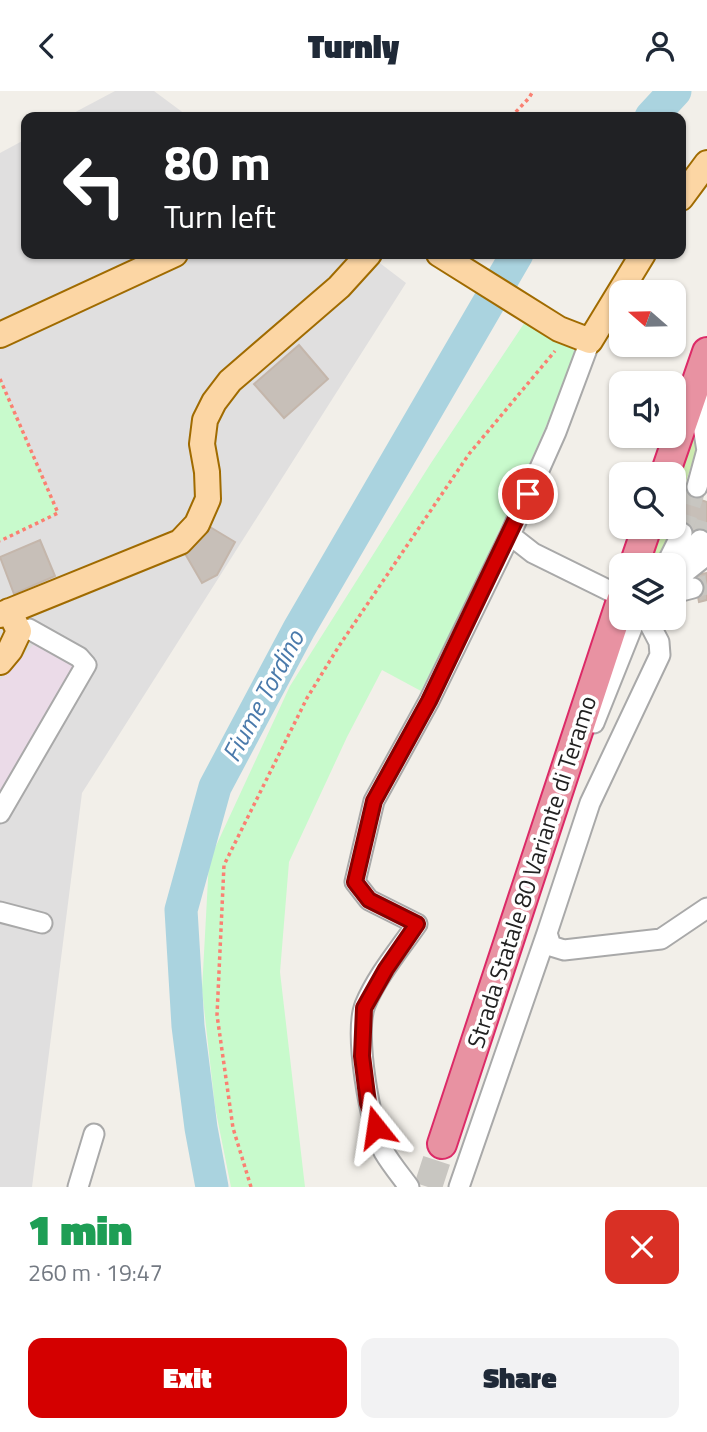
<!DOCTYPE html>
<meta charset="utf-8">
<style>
body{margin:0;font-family:"Titillium Web",sans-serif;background:#f2f2f3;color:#1f2937;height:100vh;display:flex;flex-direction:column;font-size:26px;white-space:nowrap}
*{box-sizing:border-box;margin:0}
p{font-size:23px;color:#747a83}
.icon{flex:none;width:38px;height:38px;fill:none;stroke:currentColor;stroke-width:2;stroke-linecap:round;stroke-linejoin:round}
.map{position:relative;height:1096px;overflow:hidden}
.sheet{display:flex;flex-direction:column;background:#fff;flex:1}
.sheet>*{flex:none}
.banner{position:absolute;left:21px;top:21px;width:665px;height:147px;border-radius:14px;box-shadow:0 2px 5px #0004;background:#202124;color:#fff;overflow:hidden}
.needle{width:46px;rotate:290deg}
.buttons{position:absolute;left:609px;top:189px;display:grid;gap:14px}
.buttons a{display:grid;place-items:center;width:77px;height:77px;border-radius:14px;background:#fff;box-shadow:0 2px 5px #0004;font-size:35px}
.pin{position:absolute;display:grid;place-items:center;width:60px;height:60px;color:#fff;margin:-30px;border:4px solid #fff;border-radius:50%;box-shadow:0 2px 7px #0007}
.me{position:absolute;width:77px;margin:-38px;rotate:345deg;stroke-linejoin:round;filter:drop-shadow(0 0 5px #0008)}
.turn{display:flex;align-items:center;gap:24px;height:147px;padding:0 28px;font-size:32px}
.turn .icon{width:91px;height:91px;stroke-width:2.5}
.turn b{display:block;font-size:49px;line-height:60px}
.round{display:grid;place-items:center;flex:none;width:74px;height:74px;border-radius:14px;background:#f2f2f3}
.head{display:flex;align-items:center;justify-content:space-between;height:119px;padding:0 28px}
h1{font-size:42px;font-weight:800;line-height:52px;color:#1e9e55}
.cta{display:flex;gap:14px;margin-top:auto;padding:14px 28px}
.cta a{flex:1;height:80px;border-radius:14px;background:#d40000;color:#fff;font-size:28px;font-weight:800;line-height:80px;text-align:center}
.cta a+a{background:#f2f2f3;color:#1f2937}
header{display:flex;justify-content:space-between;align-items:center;height:91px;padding:0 28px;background:#fff;font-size:32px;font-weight:800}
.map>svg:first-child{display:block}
.residential{fill:#e0dfdf}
.industrial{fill:#ebdbe8}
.grass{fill:#cdebb0}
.park{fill:#c8facc}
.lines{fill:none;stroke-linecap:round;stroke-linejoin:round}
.river{stroke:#aad3df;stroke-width:33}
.building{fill:#c7bfb8;stroke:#c4b6ab;stroke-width:2}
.minor-tunnel{stroke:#c8c6c1;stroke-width:19;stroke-dasharray:19 10;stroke-linecap:butt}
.highway-tunnel{stroke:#c8c6c1;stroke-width:28;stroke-dasharray:28 14;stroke-linecap:butt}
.minor-casing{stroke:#a9a9a9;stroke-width:23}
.major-casing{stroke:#a06b00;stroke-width:28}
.highway-casing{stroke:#dc2a67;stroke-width:32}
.path{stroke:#fa8072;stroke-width:3.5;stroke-dasharray:3.5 3.5;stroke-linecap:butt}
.minor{stroke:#fff;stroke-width:19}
.major{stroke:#fcd6a4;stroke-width:24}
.highway{stroke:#e892a2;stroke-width:28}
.route-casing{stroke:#8a0000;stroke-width:18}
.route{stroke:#d40000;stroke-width:12}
.labels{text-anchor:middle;stroke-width:7;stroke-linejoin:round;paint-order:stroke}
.street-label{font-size:24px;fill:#222;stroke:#fff}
.water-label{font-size:26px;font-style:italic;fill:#4a7aab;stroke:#fff}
</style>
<header><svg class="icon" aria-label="back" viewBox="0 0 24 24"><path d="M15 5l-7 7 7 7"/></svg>Turnly<svg class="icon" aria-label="person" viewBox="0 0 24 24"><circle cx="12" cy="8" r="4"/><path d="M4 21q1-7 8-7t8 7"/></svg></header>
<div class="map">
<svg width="707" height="1096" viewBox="0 0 707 1096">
<rect width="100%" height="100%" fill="#f2efe9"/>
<path class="residential" d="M115,0H154L189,26H66Z
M26,48V163H368L406,192L82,702L32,1096H0V62Z"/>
<path class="industrial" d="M36,551L79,574L0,710V589Z"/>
<path class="grass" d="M692,342H696L699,352L674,426V397Z
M661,436H670L665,452L667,457L657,474H649Z"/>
<path class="park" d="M527,228L572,256L576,264C529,378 477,490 421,600L382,579L347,646L289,771L280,881L305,1096H231L215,1016L202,899L209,770L290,595L431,372Z
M0,288L58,422L0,450Z"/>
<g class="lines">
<path class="river" d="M651,26L675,0
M212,1096L201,1037L188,935L181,819L215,696L299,538L517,163"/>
</g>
<path class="building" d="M299,254L328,288L284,327L254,293Z
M687,404L707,411V446L677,437Z
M210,436L235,451L217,484L202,492L183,459L197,451Z
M40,449L55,485L14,503L0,466Z
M707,482V509L699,511L694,484Z"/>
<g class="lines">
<path class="minor-tunnel" d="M682,442L697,396
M700,449L707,427
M693,497L707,494"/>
<path class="highway-tunnel" d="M428,1096L442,1053"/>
<g class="minor-casing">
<path id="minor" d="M697,298L707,360
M697,396L707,359
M510,444L533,462L610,500
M666,474L682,442
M674,479L700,449
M674,490L707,464
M674,502L693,497
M649,532L659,551L660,564L590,712L547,842L551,855L564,859L661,848L707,817
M594,632L636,527
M0,722L86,574L79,566L29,538L19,540
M0,821L42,832
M78,1096L94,1043
M409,1096C401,1085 391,1073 384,1061C370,1035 354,942 365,914C377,885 399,859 417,833L369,809L355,791L374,710L429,610L510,444L556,341L590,250
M459,1096L547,842"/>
</g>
<g class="major-casing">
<path id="major" d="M681,107L707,72
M439,163L559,238L590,250L643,163
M0,244L175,163
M0,524L180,451L197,433L208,408L207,381L202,353L205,329L214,311L230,290L339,196L369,163
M0,571L10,559L19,540L9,520"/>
</g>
<g class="highway-casing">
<path id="highway" d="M665,383L707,261
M634,474L647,436
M442,1053L621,510"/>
</g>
<path class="path" d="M511,26L529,7L533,0
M0,288L58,422L0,450
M251,1096L233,1037L217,924L224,774L307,607L339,555L469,363L555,260"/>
<use href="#minor" class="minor"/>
<use href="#major" class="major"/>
<use href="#highway" class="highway"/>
</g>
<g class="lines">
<g class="route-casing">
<path id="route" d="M376,1036L368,1012L362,965L364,917L386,878L417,833L369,809L355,791L374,710L429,610L528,403"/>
</g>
<use href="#route" class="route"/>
</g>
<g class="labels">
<g class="street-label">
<text transform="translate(532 781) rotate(-72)" y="8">Strada Statale 80 Variante di Teramo</text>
</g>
<g class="water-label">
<text transform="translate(263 605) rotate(-62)" y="9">Fiume Tordino</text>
</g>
</g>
</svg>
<div class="buttons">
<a><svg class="needle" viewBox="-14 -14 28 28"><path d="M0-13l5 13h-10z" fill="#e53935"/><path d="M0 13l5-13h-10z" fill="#747a83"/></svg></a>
<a><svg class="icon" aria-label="sound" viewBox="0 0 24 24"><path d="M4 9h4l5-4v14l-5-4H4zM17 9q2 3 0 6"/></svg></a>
<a><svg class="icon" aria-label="search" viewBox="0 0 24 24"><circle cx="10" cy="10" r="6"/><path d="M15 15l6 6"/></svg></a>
<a><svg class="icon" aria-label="layers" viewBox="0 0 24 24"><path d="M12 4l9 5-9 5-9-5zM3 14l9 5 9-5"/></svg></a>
</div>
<div class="pin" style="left:528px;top:403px;background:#d93025"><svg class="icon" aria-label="arrive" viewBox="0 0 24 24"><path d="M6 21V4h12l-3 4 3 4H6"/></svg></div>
<svg class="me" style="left:376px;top:1036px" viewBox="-20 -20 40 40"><path d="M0-17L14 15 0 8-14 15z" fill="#d40000" stroke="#fff" stroke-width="4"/></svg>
<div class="banner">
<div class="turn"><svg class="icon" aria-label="left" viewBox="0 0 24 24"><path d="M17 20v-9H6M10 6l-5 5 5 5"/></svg><div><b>80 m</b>Turn left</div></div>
</div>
</div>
<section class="sheet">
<div class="head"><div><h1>1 min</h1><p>260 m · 19:47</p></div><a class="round" style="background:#d93025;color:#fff"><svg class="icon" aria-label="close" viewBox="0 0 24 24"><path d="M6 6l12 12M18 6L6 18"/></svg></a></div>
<div class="cta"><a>Exit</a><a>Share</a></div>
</section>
